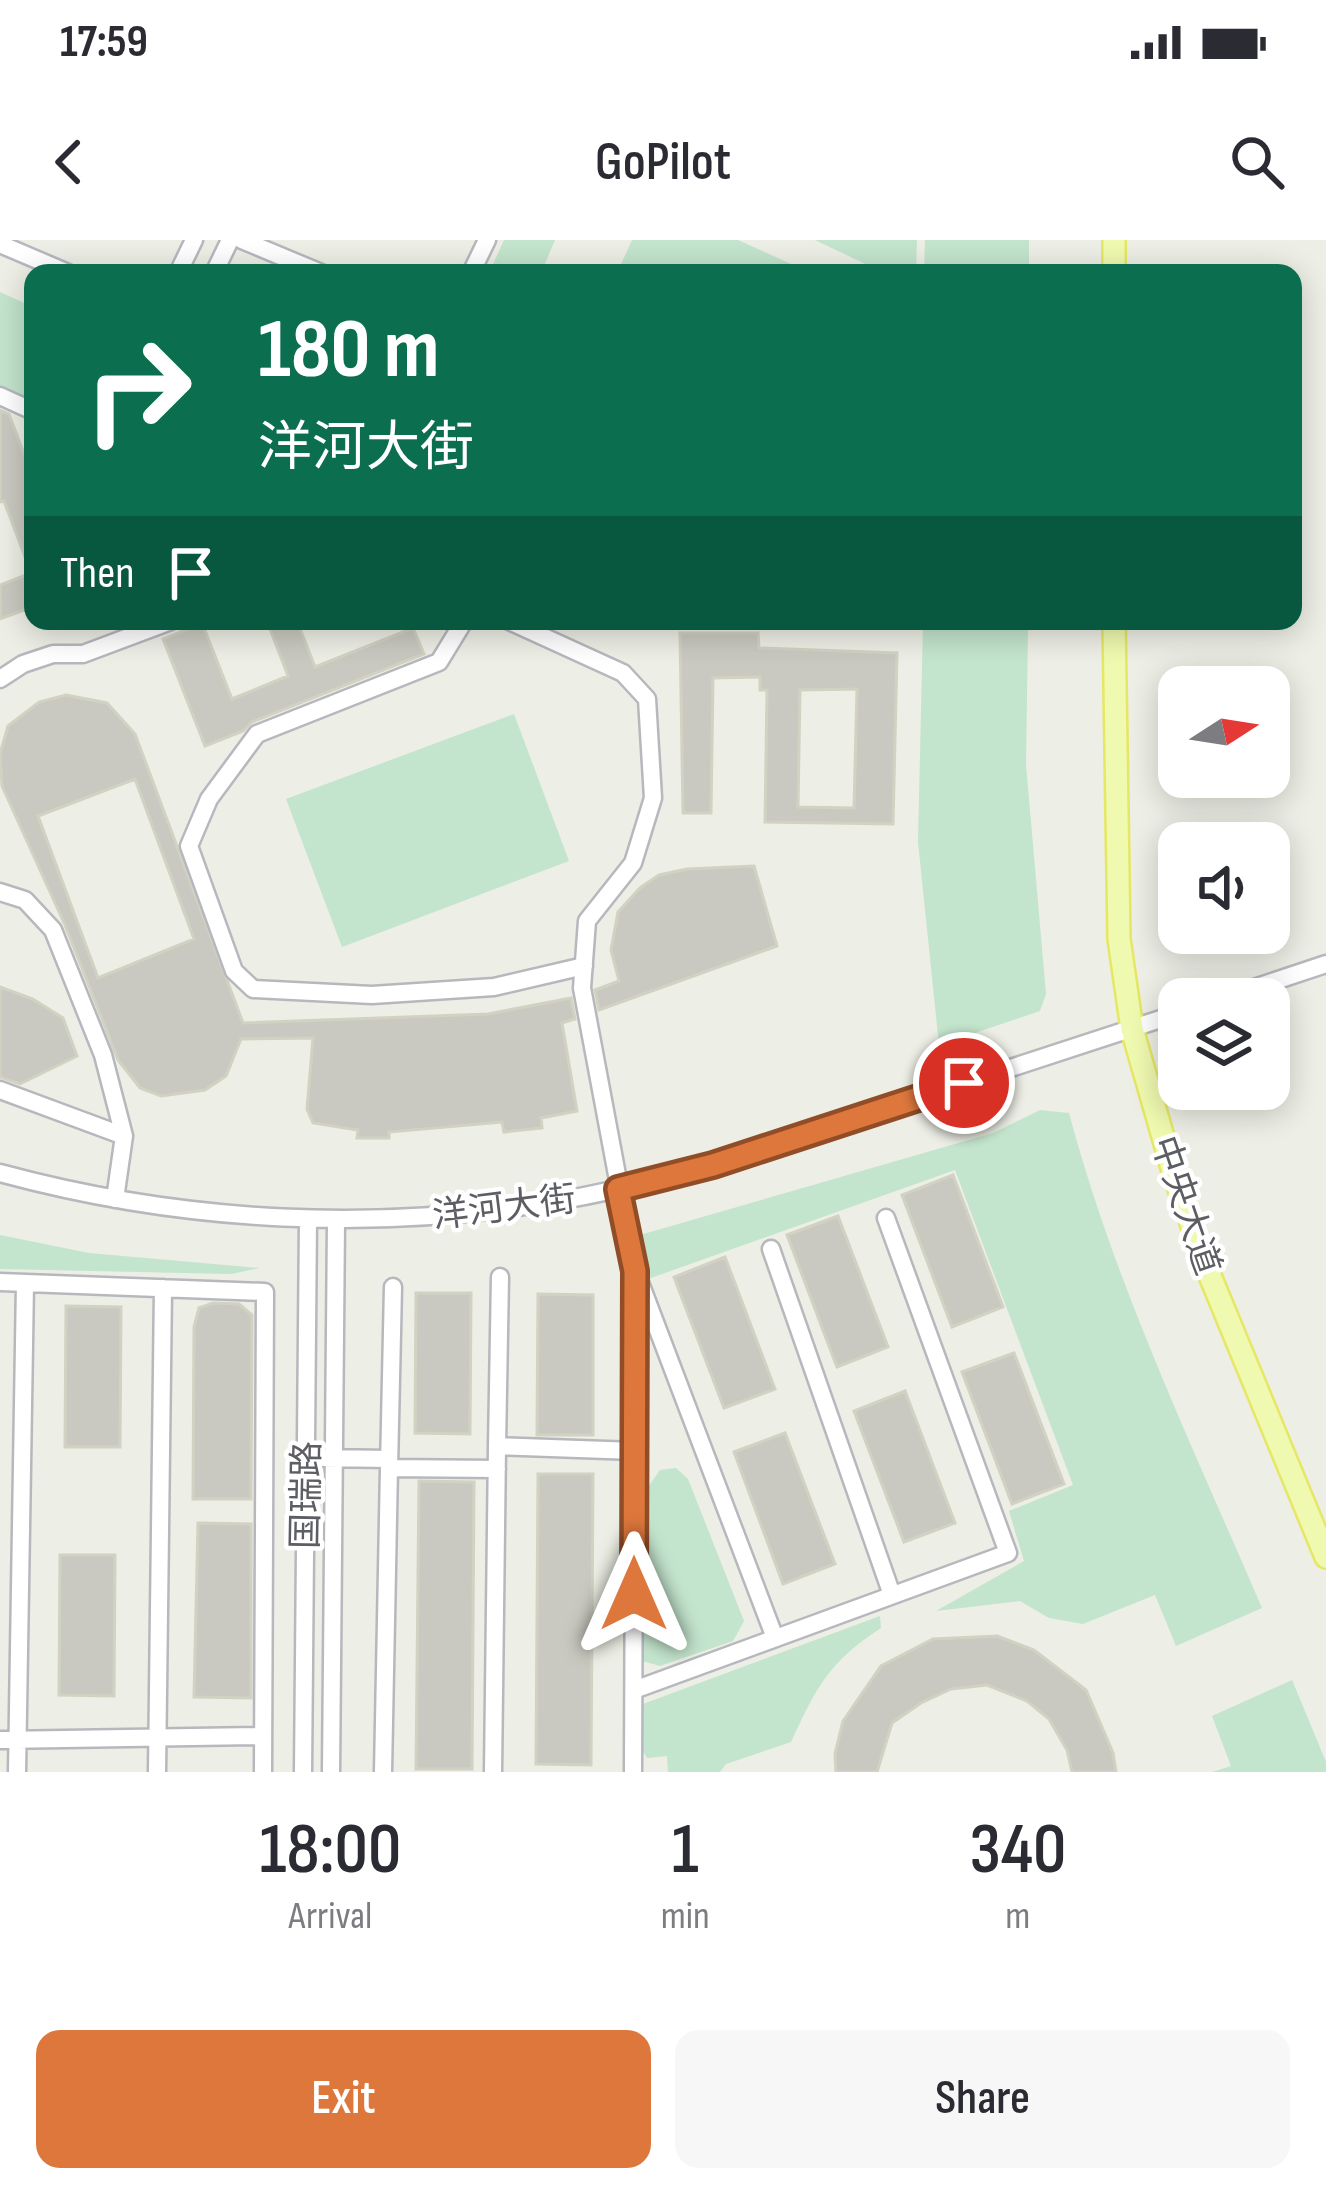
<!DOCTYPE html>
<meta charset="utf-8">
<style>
body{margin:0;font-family:"Sofia Sans Condensed","Noto Sans SC",sans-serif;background:#f7f7f7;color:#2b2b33;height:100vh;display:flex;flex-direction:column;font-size:45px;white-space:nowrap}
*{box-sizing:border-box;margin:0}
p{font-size:39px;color:#7c7c81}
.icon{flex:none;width:66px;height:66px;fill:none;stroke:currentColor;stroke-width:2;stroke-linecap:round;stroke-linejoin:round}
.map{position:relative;height:1532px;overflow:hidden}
.panel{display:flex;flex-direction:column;background:#fff;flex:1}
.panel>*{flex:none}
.hud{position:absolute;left:24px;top:24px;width:1278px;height:366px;border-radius:24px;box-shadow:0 6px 30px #0003;background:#0b6e4f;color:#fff;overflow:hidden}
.needle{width:78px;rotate:78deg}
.controls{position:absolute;left:1158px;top:426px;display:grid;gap:24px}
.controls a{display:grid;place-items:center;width:132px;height:132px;border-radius:24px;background:#fff;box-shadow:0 6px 30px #0003;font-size:60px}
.pin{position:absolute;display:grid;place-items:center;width:102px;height:102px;color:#fff;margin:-51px;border:6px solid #fff;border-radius:50%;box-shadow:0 3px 12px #0007}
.me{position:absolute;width:132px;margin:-66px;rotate:0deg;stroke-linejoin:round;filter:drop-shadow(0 0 9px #0008)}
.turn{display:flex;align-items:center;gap:42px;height:252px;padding:0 36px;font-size:54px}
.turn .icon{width:156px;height:156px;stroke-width:2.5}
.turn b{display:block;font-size:84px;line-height:102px}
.then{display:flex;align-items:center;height:114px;padding:0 36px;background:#0003;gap:24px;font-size:45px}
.eta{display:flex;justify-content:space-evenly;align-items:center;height:204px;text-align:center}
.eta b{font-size:72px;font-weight:600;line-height:84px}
.primary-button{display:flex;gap:24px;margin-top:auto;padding:24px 36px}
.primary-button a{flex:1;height:138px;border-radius:24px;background:#dd773c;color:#fff;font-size:48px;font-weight:600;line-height:138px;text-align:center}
.primary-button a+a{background:#f7f7f7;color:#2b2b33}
.status{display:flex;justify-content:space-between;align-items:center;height:84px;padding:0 60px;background:#fff;direction:ltr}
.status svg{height:33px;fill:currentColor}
header{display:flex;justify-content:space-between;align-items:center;height:156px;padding:0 36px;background:#fff;font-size:54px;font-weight:600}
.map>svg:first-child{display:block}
.green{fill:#c3e4cd}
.building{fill:#cac9c1;stroke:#d2d2c3;stroke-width:3;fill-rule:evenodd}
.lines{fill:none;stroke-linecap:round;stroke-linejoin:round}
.minor-casing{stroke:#b7b8be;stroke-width:21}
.major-casing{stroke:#e6e764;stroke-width:26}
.minor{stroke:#fff;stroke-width:16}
.major{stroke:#eff9af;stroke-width:21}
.route-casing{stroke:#904d27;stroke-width:30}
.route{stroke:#dd773c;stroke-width:21}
.labels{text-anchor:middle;stroke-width:9;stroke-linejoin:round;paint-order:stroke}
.street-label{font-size:36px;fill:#5d5e64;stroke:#fff}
</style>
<div class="status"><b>17:59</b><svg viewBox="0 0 49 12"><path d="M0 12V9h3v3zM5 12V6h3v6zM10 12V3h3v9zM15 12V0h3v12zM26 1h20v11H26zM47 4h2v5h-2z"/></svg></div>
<header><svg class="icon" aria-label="back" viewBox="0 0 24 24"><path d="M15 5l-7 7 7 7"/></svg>GoPilot<svg class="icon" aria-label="search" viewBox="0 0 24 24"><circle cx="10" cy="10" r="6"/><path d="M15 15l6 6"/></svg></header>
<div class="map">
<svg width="1326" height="1532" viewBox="0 0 1326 1532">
<rect width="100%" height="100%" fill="#edeee5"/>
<path class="green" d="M504,0H555L541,33H489Z
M632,0H738L811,33H617Z
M815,0H917L916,33H884Z
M925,0H1029V33H924Z
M0,52L33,67V163L0,149Z
M923,384L1028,387L1026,525L1046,754L1040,771L939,805L918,602Z
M514,474L569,621L342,707L286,559Z
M1040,870L1069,873C1115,1045 1192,1205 1262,1368L1176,1406L1155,1355L1083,1384L1049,1378L1020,1361L936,1371L1024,1321L1009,1271L1073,1245L955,930L648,1039L637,1010L640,995L993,893Z
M0,995L89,1013L260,1028L231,1034L0,1029Z
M676,1228L688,1239L744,1381L733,1401L660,1426L642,1421L646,1258L648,1247L660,1230Z
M880,1376L881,1388C829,1422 817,1446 791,1502L726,1524L720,1532H668L667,1516L647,1518L642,1510L643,1464Z
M1292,1440L1326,1522V1532H1212L1231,1526L1212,1476Z"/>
<path class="building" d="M0,170L9,174L33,238V367L0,379V345L31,333L4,261L0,262Z
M267,381H297L315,427L413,388L424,414L252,482L243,491L205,506L163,399L202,383L232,459L288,436Z
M680,393H758L759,408L897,413L893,584L765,582L767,450H760V437L713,438L711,573H683ZM857,449L854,568L798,567L800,450Z
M66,455L107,463L135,494L243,783L488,774L571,758L575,779L562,783L577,871L541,878L542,888L504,892L502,882L389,892V898H357L358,890L313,883L307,869L313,798L241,799L226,836L205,850L161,856L140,848L118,820L65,685L2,546L0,514L8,486L39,462ZM135,539L194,699L98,738L38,576Z
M754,626L777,706L599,770L595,750L619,741L611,710L618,672L640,648L659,635L687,629Z
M0,747L33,759L63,778L77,816L20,844L0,837Z
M953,935L1003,1067L952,1087L902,955Z
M838,976L888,1107L837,1127L787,995Z
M725,1017L775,1149L724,1168L674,1037Z
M416,1053H471L470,1194L415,1193Z
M538,1054L593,1055V1195H537Z
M213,1063L239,1064L252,1075L251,1259H193L194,1087L199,1068Z
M66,1066L121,1067L120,1207H65Z
M1014,1113L1064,1244L1012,1264L962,1132Z
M905,1151L955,1283L904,1302L854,1171Z
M785,1193L835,1324L783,1344L734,1212Z
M538,1234H593L591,1525L536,1524Z
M419,1241L474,1242L472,1529H416Z
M198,1283L251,1284V1458L194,1457Z
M60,1315H115L114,1456L59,1455Z
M997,1396L1034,1410L1086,1450L1113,1513L1116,1532H1072L1067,1510L1049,1479L1027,1461L987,1445L951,1449L921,1463L892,1483L877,1532H836L835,1514L843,1481L881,1426L933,1399Z"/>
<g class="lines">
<g class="minor-casing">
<path id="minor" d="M242,0L321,33
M0,4L68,33
M178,33L194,0
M214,33L230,0
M471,33L487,0
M0,156L33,171
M464,381L439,422L257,494L209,559L189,606L234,731L253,749L372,755L494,747L584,726
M509,381L623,433L647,459L653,558L633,623L587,681L582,748L635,1031L633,1532
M0,439L23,424L53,414H83L171,381
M0,652L25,660L53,690L103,815L124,896
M1221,759L1326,724
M0,850L124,896L115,959
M0,933C184,983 381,993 569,959C671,940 769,907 867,875C971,841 1075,807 1179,773
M771,1009L892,1355
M500,1037L497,1206L635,1211
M639,1040L775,1398
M0,1042L265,1052L263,1532
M393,1047L389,1228L497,1229
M324,1218L389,1219
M634,1450L1008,1313L886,978
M0,1500L263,1496
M17,1532L25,1043
M157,1532L163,1048
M303,1532L308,979
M331,1532L336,981
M383,1532L389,1228
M493,1532L497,1206"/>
</g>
<g class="major-casing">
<path id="major" d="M1114,33V0
M1114,381L1119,699L1132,789L1174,935L1208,1031L1326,1317"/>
</g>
<use href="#minor" class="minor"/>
<use href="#major" class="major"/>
</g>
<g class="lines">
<g class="route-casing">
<path id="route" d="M634,1354L635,1031L618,949L713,925L964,843"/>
</g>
<use href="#route" class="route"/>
</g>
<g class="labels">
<g class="street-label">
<text transform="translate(1187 965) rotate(71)" y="13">中央大道</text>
<text transform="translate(504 966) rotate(-7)" y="13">洋河大街</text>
<text transform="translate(305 1255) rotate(-89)" y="13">国瑞路</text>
</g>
</g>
</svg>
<div class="controls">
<a><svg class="needle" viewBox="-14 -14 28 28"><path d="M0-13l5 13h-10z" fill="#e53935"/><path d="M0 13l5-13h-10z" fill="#7c7c81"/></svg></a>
<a><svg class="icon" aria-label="sound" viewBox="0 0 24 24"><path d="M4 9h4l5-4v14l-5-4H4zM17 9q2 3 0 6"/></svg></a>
<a><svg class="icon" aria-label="layers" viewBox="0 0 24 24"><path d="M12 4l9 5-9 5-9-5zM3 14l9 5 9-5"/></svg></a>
</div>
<div class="pin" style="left:964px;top:843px;background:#d93025"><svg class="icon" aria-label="arrive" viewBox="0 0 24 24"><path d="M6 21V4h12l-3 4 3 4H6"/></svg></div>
<svg class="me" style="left:634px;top:1354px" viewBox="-20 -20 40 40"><path d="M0-17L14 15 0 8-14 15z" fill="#dd773c" stroke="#fff" stroke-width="4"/></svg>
<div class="hud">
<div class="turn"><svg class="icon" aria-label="right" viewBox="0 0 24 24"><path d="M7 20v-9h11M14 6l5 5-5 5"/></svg><div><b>180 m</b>洋河大街</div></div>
<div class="then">Then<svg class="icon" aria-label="arrive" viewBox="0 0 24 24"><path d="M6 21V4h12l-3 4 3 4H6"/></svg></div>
</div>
</div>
<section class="panel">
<div class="eta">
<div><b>18:00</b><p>Arrival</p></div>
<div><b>1</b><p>min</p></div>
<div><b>340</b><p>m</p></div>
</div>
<div class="primary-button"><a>Exit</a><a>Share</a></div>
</section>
